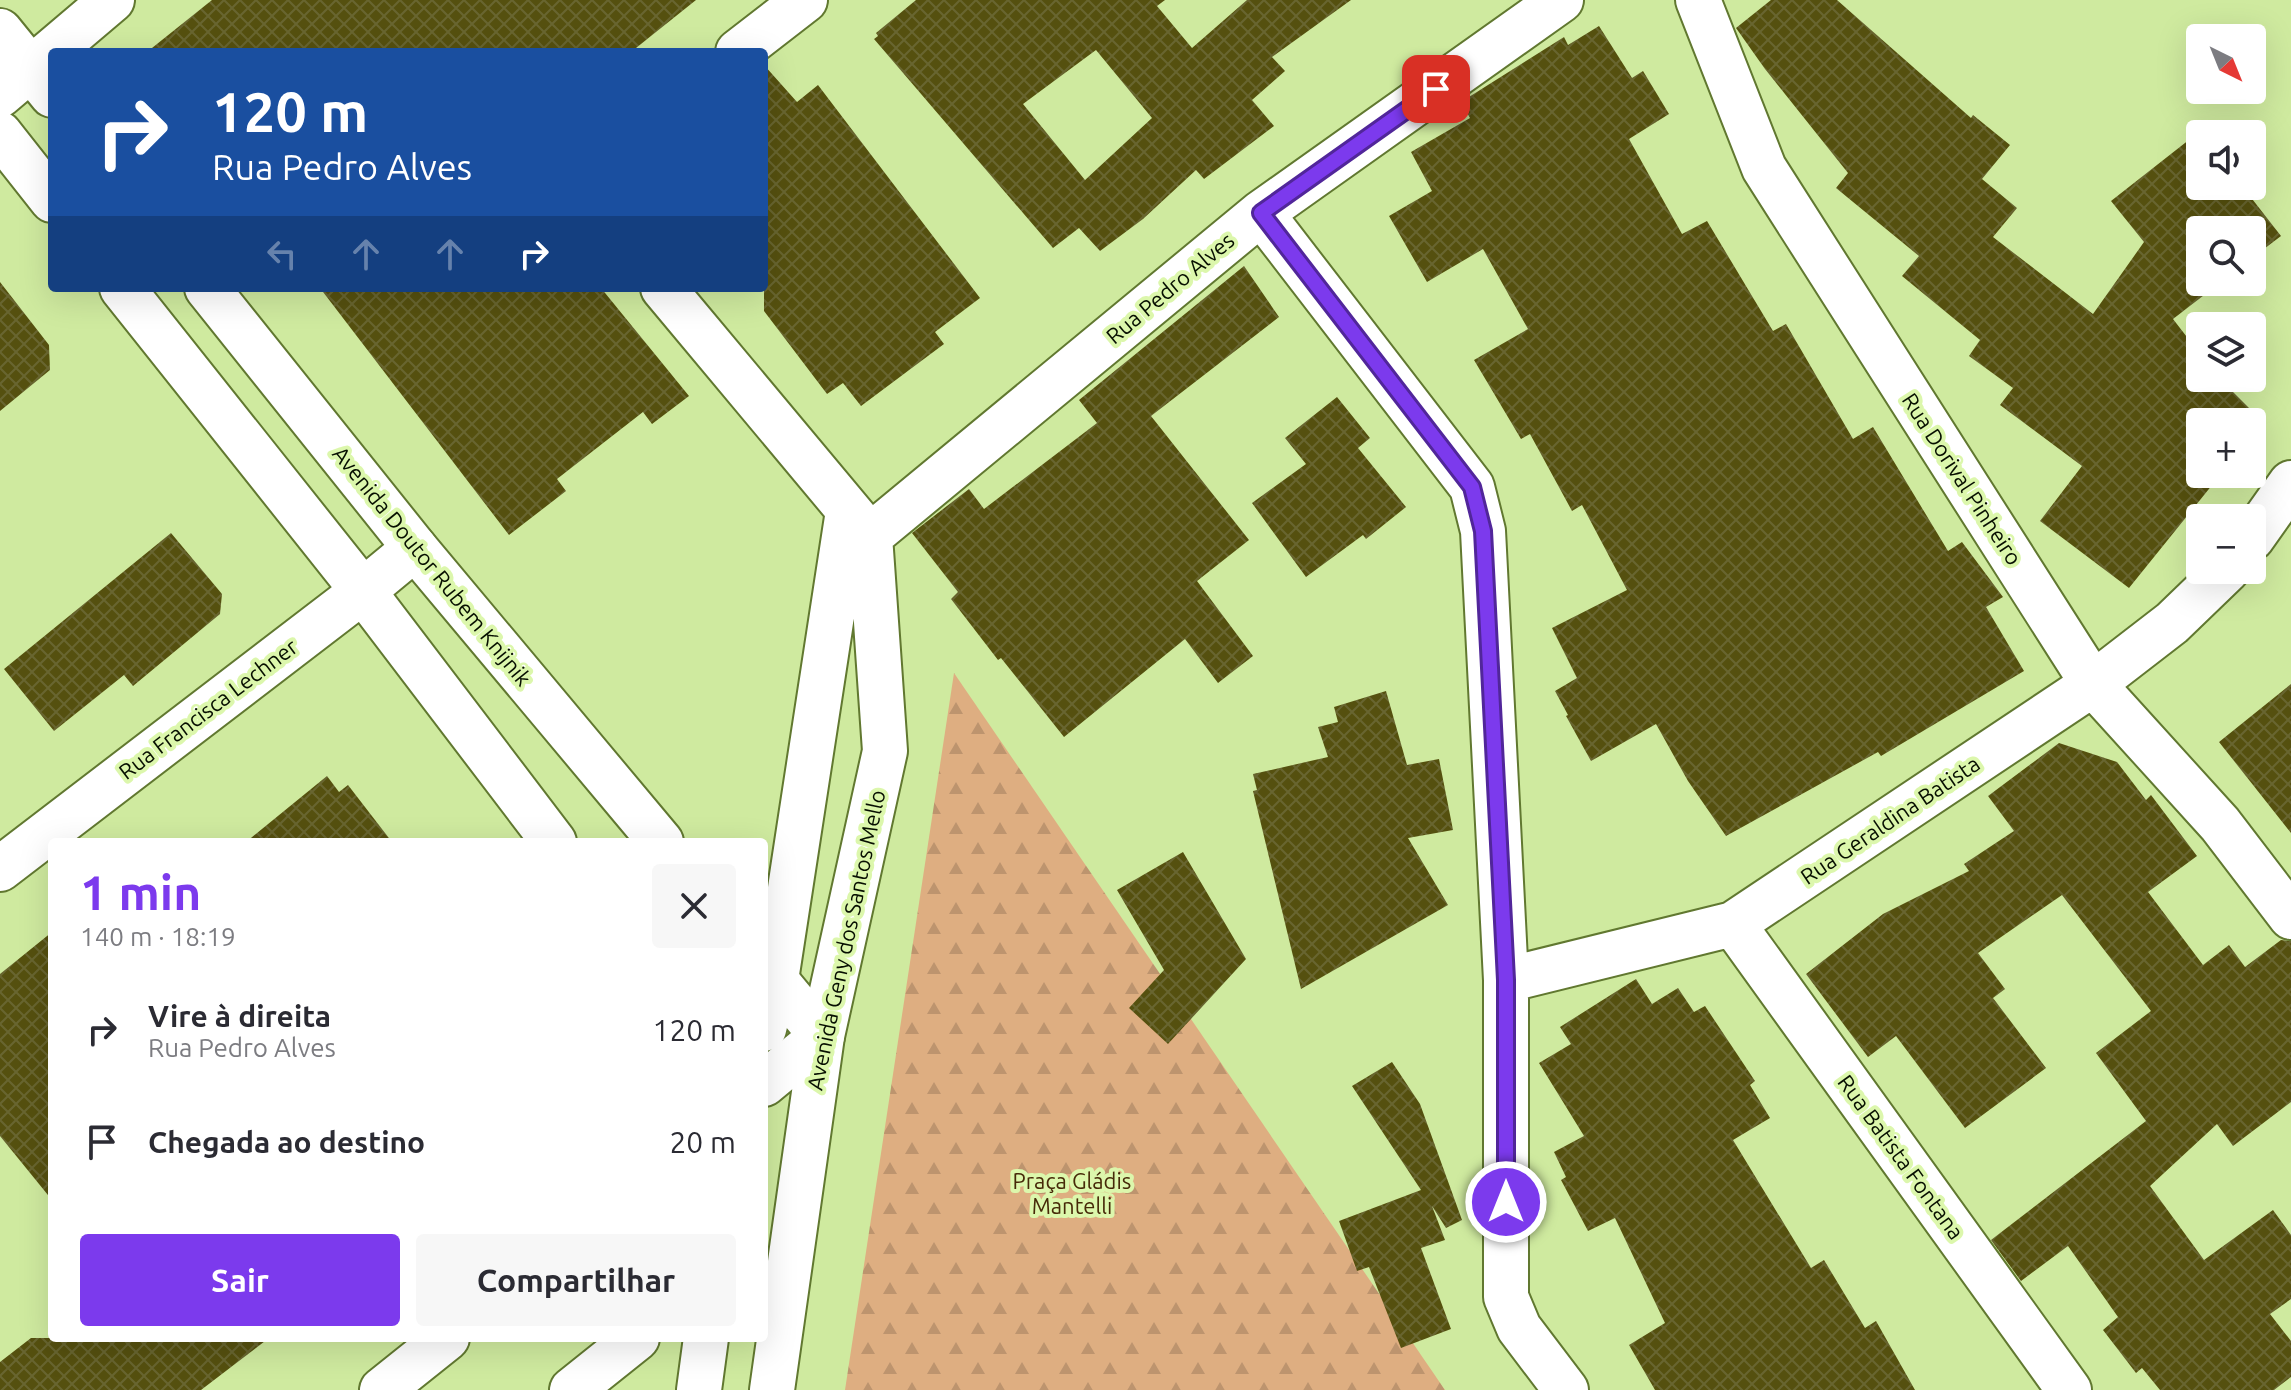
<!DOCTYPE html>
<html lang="pt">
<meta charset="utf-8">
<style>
body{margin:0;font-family:Ubuntu,sans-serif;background:#f7f7f7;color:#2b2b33;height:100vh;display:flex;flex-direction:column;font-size:30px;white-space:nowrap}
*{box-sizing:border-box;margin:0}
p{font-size:26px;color:#7c7c81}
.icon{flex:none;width:44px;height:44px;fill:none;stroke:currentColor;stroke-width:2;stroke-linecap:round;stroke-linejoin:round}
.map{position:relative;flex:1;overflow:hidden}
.sheet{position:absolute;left:48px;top:838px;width:720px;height:504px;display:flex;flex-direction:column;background:#fff;border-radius:8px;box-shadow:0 8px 32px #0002}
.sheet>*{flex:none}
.top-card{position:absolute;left:48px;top:48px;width:720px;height:244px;border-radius:8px;box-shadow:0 8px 32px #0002;background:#1a4fa0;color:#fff;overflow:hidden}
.needle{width:52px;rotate:137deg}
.fabs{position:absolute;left:2186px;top:24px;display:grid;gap:16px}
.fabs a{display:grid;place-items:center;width:80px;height:80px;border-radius:8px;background:#fff;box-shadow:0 8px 32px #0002;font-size:40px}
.pin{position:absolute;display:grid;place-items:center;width:68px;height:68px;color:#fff;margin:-34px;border-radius:16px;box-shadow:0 4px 12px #0006}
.me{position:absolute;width:88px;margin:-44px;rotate:0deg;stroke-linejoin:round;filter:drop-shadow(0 0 6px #0008)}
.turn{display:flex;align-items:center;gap:28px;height:168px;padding:0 32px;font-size:36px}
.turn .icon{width:104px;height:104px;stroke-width:2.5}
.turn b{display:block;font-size:56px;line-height:68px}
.lanes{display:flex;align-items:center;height:76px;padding:0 32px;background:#0003;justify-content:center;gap:40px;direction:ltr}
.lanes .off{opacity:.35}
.round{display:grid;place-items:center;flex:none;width:84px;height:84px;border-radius:8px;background:#f7f7f7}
.overview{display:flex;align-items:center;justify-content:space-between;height:136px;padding:0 32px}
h1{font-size:48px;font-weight:700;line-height:60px;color:#7c3aed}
.primary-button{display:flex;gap:16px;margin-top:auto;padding:16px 32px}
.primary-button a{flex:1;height:92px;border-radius:8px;background:#7c3aed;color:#fff;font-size:32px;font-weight:700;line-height:92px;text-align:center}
.primary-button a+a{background:#f7f7f7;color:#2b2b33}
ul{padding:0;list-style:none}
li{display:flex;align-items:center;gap:24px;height:112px;padding:0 32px}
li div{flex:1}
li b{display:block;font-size:30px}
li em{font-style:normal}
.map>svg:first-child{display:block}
.forest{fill:url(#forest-firs)}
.building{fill:url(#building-cross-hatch);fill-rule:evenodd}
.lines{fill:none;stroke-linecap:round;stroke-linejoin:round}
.minor-casing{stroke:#617830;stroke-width:48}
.tertiary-casing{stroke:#617830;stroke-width:48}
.minor{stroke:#fff;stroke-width:44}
.tertiary{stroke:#fff;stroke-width:44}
.route-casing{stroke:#51269a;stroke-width:20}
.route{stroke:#7c3aed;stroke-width:14}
.labels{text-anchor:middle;stroke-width:8;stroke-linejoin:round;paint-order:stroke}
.street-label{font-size:22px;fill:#070f00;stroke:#dcf7ac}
.park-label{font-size:22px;fill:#462908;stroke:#dcf7ac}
</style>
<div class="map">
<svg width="2291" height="1390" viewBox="0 0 2291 1390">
<defs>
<pattern id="forest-firs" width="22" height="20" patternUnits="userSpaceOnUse" patternTransform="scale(2)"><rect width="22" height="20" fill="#deae81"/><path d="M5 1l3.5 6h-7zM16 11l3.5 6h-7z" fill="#bd946e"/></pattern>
<pattern id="building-cross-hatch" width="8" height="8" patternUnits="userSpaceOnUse" patternTransform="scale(2)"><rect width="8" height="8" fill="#55500f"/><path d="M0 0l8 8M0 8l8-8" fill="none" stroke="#686530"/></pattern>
</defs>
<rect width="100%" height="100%" fill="#cfea9f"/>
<path class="forest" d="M954,673L1445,1390H845Z"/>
<path class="building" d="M212,0H696L631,52H147Z
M916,0H1165L1157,6L1192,48L1247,0H1351L1272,57L1285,71L1252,100L1274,126L1204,179L1196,170L1143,219L1100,251L1079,228L1053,248L874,39L878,36L876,33ZM1096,50L1152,118L1085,180L1023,104Z
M1771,0H1837L1971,118L1973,115L2010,145L1982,179L2017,208L1993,237L2093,314L2144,242L2111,201L2199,132L2200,186H2242L2281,236L2252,258V230H2200V282H2221L2173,319L2200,354V378H2219L2251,410L2241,422H2200L2198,474H2221L2129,588L2040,521L2082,466L2000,405L2013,388L1969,356L1980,340L1902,276L1919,256L1836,188L1848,173L1765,69L1736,28Z
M1599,26L1632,78L1643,71L1669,114L1629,139L1682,234L1707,221L1773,331L1786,324L1853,439L1873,427L1948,551L1962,542L2003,597L1986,607L2024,671L1881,756L1878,752L1726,836L1688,781L1656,724L1591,761L1566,716L1568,715L1555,691L1577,678L1552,628L1627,590L1582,505L1572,511L1530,434L1521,439L1474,360L1528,329L1483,249L1427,282L1389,216L1432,191L1411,152L1470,118L1461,102L1564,37L1568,45Z
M764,65L797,102L818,85L980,298L935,332L944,344L861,406L843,383L827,394L764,311Z
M1244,266L1279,317L1151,416L1249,540L1197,581L1253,656L1218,683L1185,639L1064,737L1001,658L998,660L951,599L958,592L912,533L969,489L984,509L1097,423L1079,400Z
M0,282L49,345L50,370L0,411Z
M320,288H601L689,396L652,424L643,412L557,479L566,491L509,535Z
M1337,397L1370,438L1358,448L1406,507L1366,539L1363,535L1306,577L1252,503L1306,464L1285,438Z
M171,533L222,594L220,614L133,686L124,675L54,731L4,669Z
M2291,684V833L2219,742Z
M1386,691L1407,765L1439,759L1453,830L1408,838L1448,905L1301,989L1253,791L1257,790L1253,774L1328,757L1318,727L1338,722L1334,707Z
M2059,743L2117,762L2146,800L2151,795L2197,856L2148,892L2203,965L2229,945L2245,967L2281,940L2291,941V1102L2233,1146L2217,1124L2150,1186L2204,1260L2273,1210L2291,1235V1299L2270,1314L2291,1341V1377L2274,1390H2160L2142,1368L2136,1373L2103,1330L2118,1317L2068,1246L2021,1281L1991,1240L2146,1121L2096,1053L2151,1011L2062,895L1978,953L2005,989L1993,998L2046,1068L1965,1128L1896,1036L1868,1057L1806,974L1883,914L1969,871L1964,864L2014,831L1988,796Z
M327,776L339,792L348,785L392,842H246Z
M1183,852L1246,959L1168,1044L1129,1008L1164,970L1117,890Z
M52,932V1200L0,1136V974Z
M1636,979L1652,1004L1678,988L1694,1012L1705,1006L1755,1081L1750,1085L1770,1118L1733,1140L1811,1268L1824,1260L1865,1328L1876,1321L1915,1390H1655L1629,1345L1665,1323L1615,1218L1588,1231L1561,1180L1566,1177L1554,1152L1584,1136L1539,1063L1571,1044L1560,1027Z
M1392,1062L1420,1104L1462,1220L1446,1228L1432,1206L1445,1240L1421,1248L1451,1329L1401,1348L1369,1267L1357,1271L1339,1221L1421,1190L1352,1086Z
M31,1338H269L201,1390H0V1362Z"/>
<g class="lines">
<g class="minor-casing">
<path id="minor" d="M1698,0L1764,168L2093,684L2220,824L2291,917
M738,52L805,0
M1261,213L1472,487L1483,531L1506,980V1297L1519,1328L1566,1390
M663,288L866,531
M870,536L1261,213L1561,0
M2252,538L2291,483
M0,869L363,591L415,548
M1733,924L2069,1390
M1506,980L1733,924L2093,684L2172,623L2227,570
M764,1029L776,980L848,511
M822,1036L885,751L870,536"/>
</g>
<g class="tertiary-casing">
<path id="tertiary" d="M0,31L52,95
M0,95L112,0
M0,134L52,200
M122,288L363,591L554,842
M207,288L415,548L661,842
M764,966L822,1036
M764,1084L822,1036
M382,1390L447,1338
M572,1390L637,1338
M699,1390L706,1338
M772,1390L822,1036"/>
</g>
<use href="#minor" class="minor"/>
<use href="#tertiary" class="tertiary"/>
</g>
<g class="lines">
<g class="route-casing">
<path id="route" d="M1436,89L1261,213L1472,487L1483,531L1506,980V1202"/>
</g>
<use href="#route" class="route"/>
</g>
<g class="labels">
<g class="street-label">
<text transform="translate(1170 288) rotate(-40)" y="8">Rua Pedro Alves</text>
<text transform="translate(1962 479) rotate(57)" y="8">Rua Dorival Pinheiro</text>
<text transform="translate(432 566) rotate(51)" y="8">Avenida Doutor Rubem Knijnik</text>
<text transform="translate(208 709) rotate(-37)" y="8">Rua Francisca Lechner</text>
<text transform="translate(1890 820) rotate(-34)" y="8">Rua Geraldina Batista</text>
<text transform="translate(846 940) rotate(-78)" y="8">Avenida Geny dos Santos Mello</text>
<text transform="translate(1901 1157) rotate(54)" y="8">Rua Batista Fontana</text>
</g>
<g class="park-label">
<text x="1072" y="1189">Praça Gládis<tspan x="1072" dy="25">Mantelli</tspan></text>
</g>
</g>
</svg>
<div class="fabs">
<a><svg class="needle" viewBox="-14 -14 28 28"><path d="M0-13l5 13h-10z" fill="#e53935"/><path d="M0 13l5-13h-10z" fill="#7c7c81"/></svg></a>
<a><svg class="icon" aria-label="sound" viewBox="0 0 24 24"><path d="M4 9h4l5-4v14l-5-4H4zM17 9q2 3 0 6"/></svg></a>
<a><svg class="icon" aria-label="search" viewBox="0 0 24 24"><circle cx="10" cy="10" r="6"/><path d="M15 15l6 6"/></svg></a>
<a><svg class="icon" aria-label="layers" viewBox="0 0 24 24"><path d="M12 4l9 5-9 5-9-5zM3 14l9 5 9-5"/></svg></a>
<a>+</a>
<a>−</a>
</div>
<div class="pin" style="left:1436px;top:89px;background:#d93025"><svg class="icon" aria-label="arrive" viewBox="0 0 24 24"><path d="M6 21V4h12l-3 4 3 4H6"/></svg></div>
<svg class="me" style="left:1506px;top:1202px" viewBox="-20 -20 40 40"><circle r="17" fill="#7c3aed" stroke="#fff" stroke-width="3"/><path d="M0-11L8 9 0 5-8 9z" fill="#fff"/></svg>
<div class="top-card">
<div class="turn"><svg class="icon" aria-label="right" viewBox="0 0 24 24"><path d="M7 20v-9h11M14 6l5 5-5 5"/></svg><div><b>120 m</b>Rua Pedro Alves</div></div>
<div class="lanes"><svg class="icon off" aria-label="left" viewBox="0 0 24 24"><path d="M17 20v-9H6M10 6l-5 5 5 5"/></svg><svg class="icon off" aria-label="ahead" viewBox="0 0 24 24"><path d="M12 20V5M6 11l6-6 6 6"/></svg><svg class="icon off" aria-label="ahead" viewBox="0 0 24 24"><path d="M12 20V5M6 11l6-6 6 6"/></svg><svg class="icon" aria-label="right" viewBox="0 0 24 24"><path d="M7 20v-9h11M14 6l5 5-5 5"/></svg></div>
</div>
<section class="sheet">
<div class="overview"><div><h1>1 min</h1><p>140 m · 18:19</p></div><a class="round"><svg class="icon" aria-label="close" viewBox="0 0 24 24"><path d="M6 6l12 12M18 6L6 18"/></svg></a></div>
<ul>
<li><svg class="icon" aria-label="right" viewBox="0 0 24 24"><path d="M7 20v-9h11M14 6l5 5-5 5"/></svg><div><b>Vire à direita</b><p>Rua Pedro Alves</p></div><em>120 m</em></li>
<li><svg class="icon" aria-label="arrive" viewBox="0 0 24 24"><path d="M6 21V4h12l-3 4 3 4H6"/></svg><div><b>Chegada ao destino</b></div><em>20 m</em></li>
</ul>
<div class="primary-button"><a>Sair</a><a>Compartilhar</a></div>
</section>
</div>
